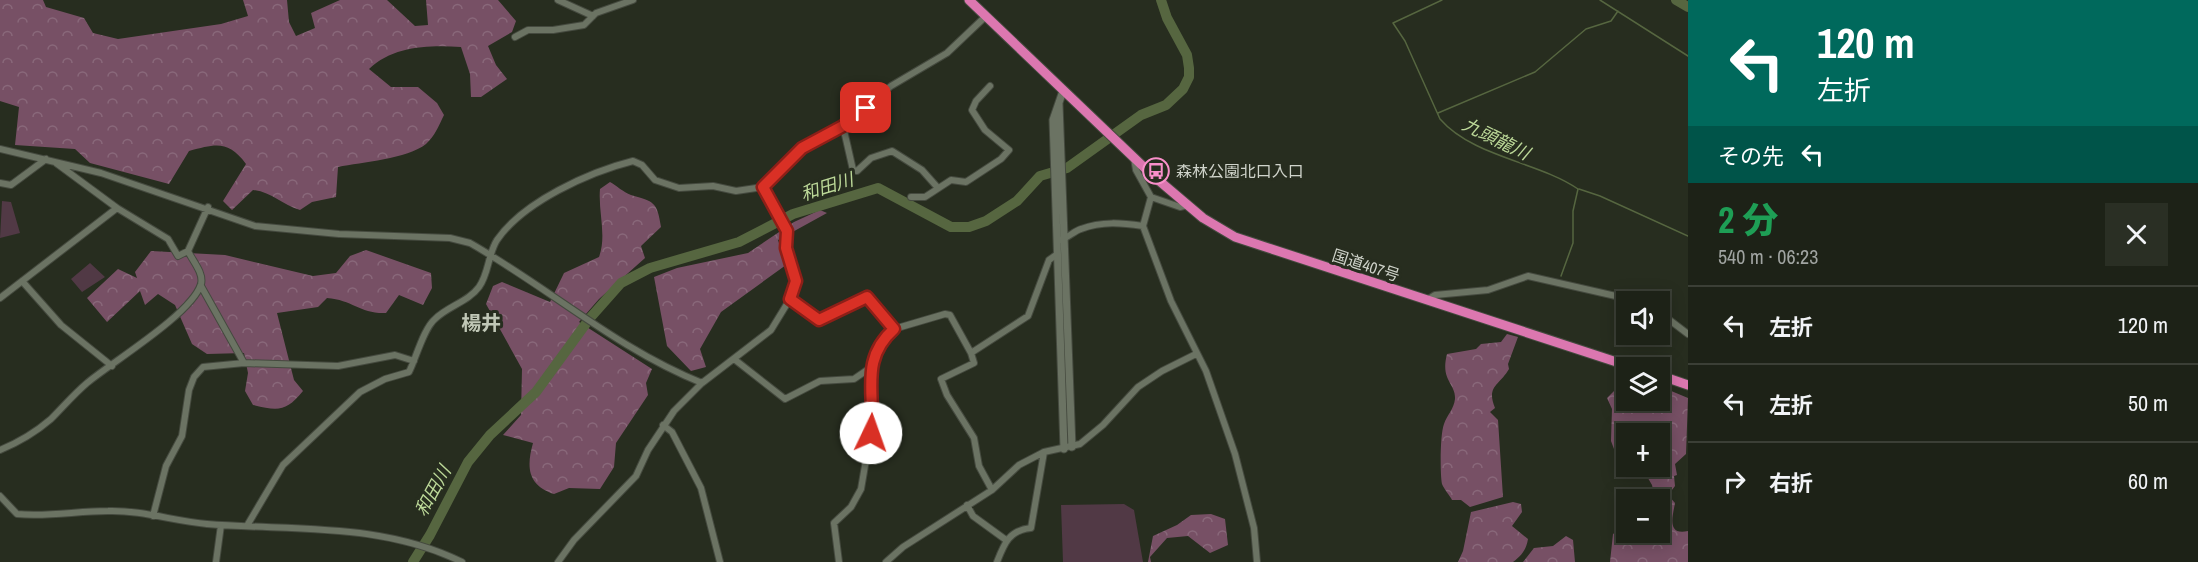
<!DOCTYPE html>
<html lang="ja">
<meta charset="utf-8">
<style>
body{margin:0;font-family:"Archivo Narrow","Noto Sans JP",sans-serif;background:#2a2f24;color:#f1f3f6;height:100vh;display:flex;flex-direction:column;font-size:22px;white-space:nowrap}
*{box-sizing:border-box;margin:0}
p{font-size:20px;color:#a0a4a1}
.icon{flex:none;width:33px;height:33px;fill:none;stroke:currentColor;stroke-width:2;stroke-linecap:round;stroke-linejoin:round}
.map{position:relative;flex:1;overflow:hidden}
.drawer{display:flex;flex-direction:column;background:#1d2217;width:510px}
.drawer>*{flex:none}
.hud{background:#00695c;color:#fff;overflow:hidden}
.controls{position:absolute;left:1616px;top:291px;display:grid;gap:12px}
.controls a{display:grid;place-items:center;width:54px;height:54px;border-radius:0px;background:#1d2217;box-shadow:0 3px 15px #0003,0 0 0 2px #3b3f36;font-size:30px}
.pin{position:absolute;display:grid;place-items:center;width:51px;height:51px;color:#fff;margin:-26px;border-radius:12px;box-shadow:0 3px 9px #0006}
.me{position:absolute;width:66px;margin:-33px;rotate:3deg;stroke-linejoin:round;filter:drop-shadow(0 0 4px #0008)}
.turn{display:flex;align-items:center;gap:21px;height:126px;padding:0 30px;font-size:27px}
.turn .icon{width:78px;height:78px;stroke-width:2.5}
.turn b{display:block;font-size:42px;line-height:51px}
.then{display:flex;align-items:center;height:57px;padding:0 30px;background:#0003;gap:12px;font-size:22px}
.round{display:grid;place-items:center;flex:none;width:63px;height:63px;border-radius:0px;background:#2a2f24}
.summary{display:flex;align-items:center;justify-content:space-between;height:102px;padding:0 30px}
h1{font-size:36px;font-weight:800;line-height:45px;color:#1e9e55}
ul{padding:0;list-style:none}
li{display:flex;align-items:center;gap:18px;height:78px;padding:0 30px;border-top:2px solid #3b3f36}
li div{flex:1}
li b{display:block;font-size:22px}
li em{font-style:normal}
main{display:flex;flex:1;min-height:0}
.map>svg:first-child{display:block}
.green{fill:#513945}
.forest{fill:url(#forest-crowns)}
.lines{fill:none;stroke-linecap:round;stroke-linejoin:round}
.stream{stroke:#566640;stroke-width:1.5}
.river{stroke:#566640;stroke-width:10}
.minor-casing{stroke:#454a3f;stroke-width:8}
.tertiary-casing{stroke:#454a3f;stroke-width:9}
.trunk-casing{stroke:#454a3f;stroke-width:11}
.minor{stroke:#6b7363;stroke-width:6}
.tertiary{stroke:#6b7363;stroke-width:7}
.trunk{stroke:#dc77b0;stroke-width:9}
.route-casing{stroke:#8d1f18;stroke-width:15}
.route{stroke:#d93025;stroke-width:10}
.labels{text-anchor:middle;stroke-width:6;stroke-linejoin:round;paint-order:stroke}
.poi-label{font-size:16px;fill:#cfd3ca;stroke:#272d1f;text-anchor:start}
.street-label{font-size:16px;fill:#cfd3ca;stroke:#272d1f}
.water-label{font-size:18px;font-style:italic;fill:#bcd898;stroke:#272d1f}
.quarter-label{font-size:20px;font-weight:bold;fill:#c0c7b6;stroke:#272d1f}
</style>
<main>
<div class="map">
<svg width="1688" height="562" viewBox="0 0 1688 562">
<defs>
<pattern id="forest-crowns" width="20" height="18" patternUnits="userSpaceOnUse" patternTransform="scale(1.5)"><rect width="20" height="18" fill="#775065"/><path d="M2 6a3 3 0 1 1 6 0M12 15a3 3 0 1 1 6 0" fill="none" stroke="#89687a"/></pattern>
</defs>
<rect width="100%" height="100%" fill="#272d1f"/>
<path class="green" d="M2,201L11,202L20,233L0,238Z
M90,263L105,277L82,292L71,279Z
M1124,504L1134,510L1143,562H1063L1061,505Z"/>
<path class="forest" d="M0,0H43L46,7L84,18L93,33L118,39L221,24L248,16L243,0H287L289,22L296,36L315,28L311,13L340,0H387L415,26L428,25L426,0H498L516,21L512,32L488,46L496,65L507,79L481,97H471L470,74L461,47C429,45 393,46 369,69L391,87H418L437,103L444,115C439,125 435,136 426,144C407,159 362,162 338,167L336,197L312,202L300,210C282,205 272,192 253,190L232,210L223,201L246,164C228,140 216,144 189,151L169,184L90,163L75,149L15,145L19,107L0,101Z
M610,182C617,186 623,192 631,195C654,202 657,201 661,227L641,246L645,258L599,299L579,322L652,369L646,383L648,395L616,443L614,467L600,489L569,488L554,494C528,485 526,468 533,443L503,435L521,415L522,369L486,304L493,286L502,282L550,302L564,273L599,257C607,235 598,212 600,189Z
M820,210L827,213L778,240L786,265L721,312L700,349L706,367L691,371L667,346L654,277L677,268L748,253L794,222Z
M366,250L431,273L432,288L423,305L399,295L386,313C360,314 353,300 327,298L318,307L277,313L294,380L303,391C286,412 278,411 253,405L245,391L248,373L244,353L207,354L192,344L175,305L158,294L145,305L140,291L107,322L87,298L118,269L137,278L135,272L151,251L225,255L313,276L336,273L350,256Z
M1507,334L1518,337L1508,364L1509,369C1499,386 1486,386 1495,408L1490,412L1498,420L1503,497L1470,507L1461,500H1452C1450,496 1444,489 1442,484C1440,474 1440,434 1444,424C1447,415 1454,409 1455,399C1456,383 1440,381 1447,354L1476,349L1481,344L1501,342Z
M1621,384H1626V400H1659V390L1664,388L1688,398L1686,454L1675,464L1677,475L1674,476L1675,486L1668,495L1675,503C1673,515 1666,536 1688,531V562H1610L1613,534L1626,526V532H1659V500L1655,499L1652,485L1645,473L1646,467L1659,466V434H1626V459L1617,457L1611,441L1612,409L1607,398Z
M1513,502L1521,504L1522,512L1512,526L1528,539C1526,550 1522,555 1513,562H1458L1463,551L1471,512Z
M1211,514L1225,519L1228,545L1210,553L1188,536L1167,538L1150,557L1151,562H1148L1153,536L1177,525L1191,515Z
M1566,536L1573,540L1575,562H1523L1534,548L1553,546Z"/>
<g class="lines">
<path class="stream" d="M1442,0L1393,23L1405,41L1440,119C1473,157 1539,162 1578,189L1573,211V243L1561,276
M1600,0L1688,56
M1438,113L1535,72L1586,29L1611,21L1618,11
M1579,189L1600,196L1688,236"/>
<path class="river" d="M1676,0L1688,7
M413,562L430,535L468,462L490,435L536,392L590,318L621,283L650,268L739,242L793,214L878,188L951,227H969L986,221L1017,201L1040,176L1067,168L1141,115L1166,105L1183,89L1189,77V68L1187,55L1167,18L1161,0"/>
<g class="minor-casing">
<path id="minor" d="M558,0L593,16
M515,37L528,30H553L584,25L596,13L633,0
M843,126L853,170L857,171L871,158L892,151L922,170L938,188
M0,149L101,173L255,226L339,234L450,238L470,243C549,288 617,349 702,383
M1134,158L1136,170L1151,197L1180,207L1188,205
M0,183L11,185L46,159
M911,197H925L951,180L966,182L1001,159L1009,150L985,130L972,110L976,101L990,86
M1151,197L1143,226L1171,301L1206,371L1235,454L1254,528L1257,562
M117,208L168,239L178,256L188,251
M1060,240C1068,238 1074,231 1081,229C1102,221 1122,223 1143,226
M22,281L61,325L112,366
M201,286L244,363
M0,298L117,208L56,163
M790,299L819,320L867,297L894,329
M1427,300L1435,295L1488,290L1528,276L1642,302
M1659,312L1688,334
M971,353L974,363L941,379L947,395L974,438L979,466L992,490
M734,359L785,399L820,381L854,379L870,368
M663,425L672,432L701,488L720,562
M0,450C17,443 37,431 51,419C63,407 74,394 87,383C112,362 192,314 201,284C204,273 192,260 188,251L208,207
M0,496L17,514C48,517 77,511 108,511C141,510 174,521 207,524C294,531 381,522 462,562
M967,505L973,516L1006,540
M153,516L166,466L182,436L189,390L194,377L203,367L244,363L338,366L395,355L414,361
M248,524L283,465L360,392L385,379L409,372C416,358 424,328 435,319C448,306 468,302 479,287C489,273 488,254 497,240C523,202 589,172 633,161L642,165L655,180L679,188L713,186L736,191L763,187L802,148L843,126L891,86L947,53L986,16
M216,562L221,525
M558,562L574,540L636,476L648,450L674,411L702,383L771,330L790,299L796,281L786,248L787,231L763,187
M839,562L834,523L851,507L861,489L874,413L870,368L877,351L894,329L945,314L950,315L971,353L1028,316L1049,260L1056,255
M886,562L903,547L992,490L1019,465L1044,452L1080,444L1103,425L1138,387L1162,371L1196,354
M997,562C1004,544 1009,530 1031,528L1044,452"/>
</g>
<g class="tertiary-casing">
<path id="tertiary" d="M1063,91L1053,120L1064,449
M1059,104L1072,447"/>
</g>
<g class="trunk-casing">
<path id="trunk" d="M969,0L1150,173L1203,218L1235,237L1635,368
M1659,375L1688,385"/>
</g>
<use href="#minor" class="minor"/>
<use href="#tertiary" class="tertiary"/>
<use href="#trunk" class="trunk"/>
</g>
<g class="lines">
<g class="route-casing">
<path id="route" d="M866,108L843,126L802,148L763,187L787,231L786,248L796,281L790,299L819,320L867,297L894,329C859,360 876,394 871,433"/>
</g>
<use href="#route" class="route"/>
</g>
<defs>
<g id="bus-ring" transform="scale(1.35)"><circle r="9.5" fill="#272d1f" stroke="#f98fca" stroke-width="1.5"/><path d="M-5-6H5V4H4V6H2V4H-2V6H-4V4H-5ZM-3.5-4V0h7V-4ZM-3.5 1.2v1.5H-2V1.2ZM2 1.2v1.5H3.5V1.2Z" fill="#f98fca"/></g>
</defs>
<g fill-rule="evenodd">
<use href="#bus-ring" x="1156" y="171"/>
</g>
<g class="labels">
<g class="poi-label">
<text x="1176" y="177">森林公園北口入口</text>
</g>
<g class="street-label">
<text transform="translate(1366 265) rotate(18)" y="6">国道407号</text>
</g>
<g class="water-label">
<text transform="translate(1496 139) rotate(26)" y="6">九頭龍川</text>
<text transform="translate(827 187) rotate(-17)" y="6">和田川</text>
<text transform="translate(433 491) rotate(-61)" y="6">和田川</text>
</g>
<g class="quarter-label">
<text x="481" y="330">楊井</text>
</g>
</g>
</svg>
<div class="controls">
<a><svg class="icon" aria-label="sound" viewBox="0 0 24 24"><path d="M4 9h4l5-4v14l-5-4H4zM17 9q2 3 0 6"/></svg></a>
<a><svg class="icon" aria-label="layers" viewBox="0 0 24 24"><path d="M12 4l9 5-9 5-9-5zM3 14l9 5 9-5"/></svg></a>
<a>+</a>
<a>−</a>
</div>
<div class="pin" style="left:866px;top:108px;background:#d93025"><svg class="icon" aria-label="arrive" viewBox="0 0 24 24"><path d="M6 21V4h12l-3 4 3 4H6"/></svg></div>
<svg class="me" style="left:871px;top:433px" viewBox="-20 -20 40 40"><circle r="19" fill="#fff"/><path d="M0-13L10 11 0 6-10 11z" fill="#d93025"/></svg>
</div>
<section class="drawer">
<div class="hud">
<div class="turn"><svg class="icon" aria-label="left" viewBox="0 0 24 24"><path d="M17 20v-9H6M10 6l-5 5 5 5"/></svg><div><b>120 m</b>左折</div></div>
<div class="then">その先<svg class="icon" aria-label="left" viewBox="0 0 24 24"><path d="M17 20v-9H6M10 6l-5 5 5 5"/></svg></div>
</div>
<div class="summary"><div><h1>2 分</h1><p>540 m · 06:23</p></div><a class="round"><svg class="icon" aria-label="close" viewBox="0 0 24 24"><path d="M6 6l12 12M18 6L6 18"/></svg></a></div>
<ul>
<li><svg class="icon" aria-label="left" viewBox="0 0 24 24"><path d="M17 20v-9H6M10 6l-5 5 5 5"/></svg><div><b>左折</b></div><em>120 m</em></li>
<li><svg class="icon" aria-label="left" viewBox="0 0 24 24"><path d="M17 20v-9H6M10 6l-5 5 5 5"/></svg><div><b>左折</b></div><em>50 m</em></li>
<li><svg class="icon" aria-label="right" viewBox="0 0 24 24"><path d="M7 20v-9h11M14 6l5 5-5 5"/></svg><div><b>右折</b></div><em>60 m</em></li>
</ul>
</section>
</main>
